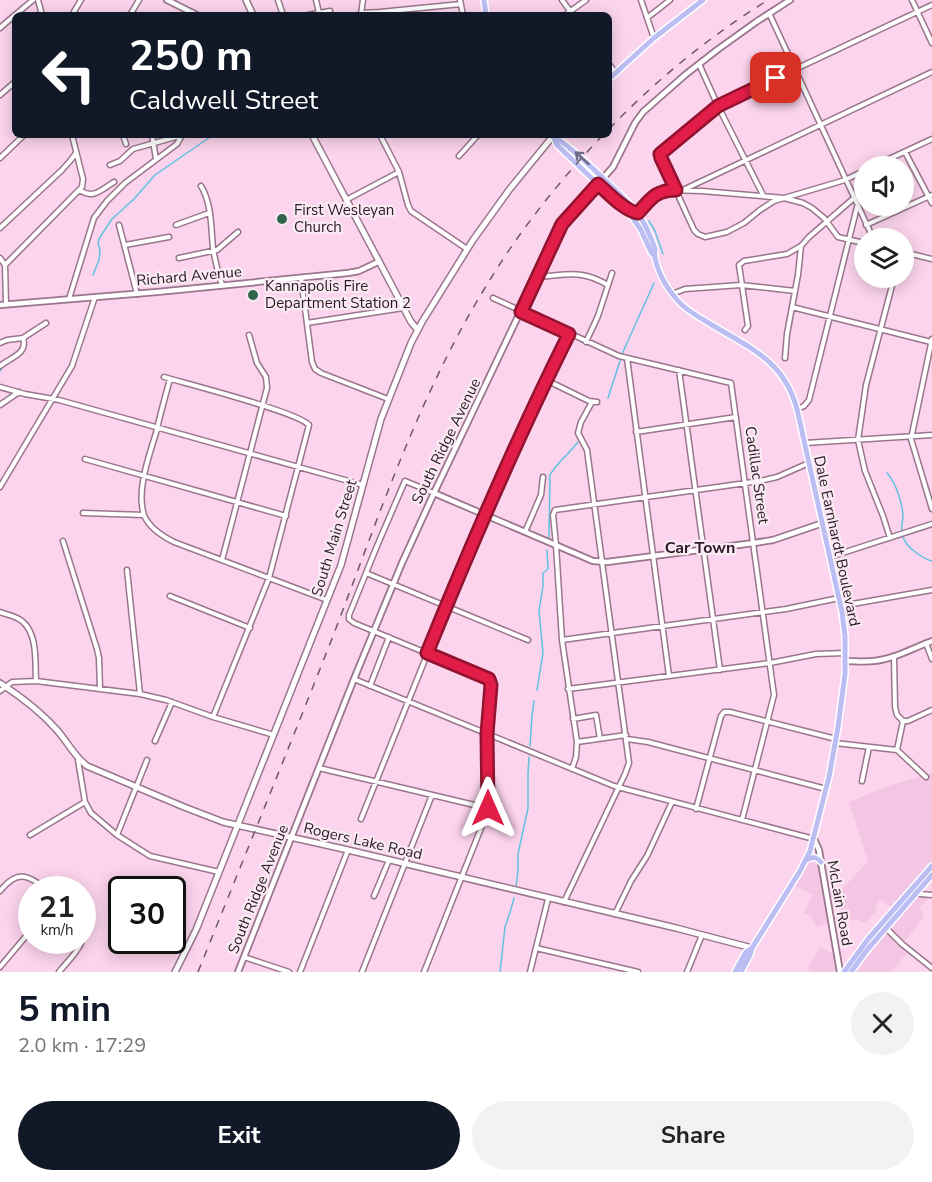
<!DOCTYPE html>
<meta charset="utf-8">
<style>
body{margin:0;font-family:"Nunito Sans",sans-serif;background:#f2f2f2;color:#222;height:100vh;display:flex;flex-direction:column;font-size:22px;white-space:nowrap}
*{box-sizing:border-box;margin:0}
p{font-size:20px;color:#767676}
.icon{flex:none;width:33px;height:33px;fill:none;stroke:currentColor;stroke-width:2;stroke-linecap:round;stroke-linejoin:round}
.map{position:relative;height:972px;overflow:hidden}
.details{display:flex;flex-direction:column;background:#fff;flex:1}
.details>*{flex:none}
.hud{position:absolute;left:12px;top:12px;width:600px;height:126px;border-radius:9px;box-shadow:0 3px 15px #0003;background:#111827;color:#fff;overflow:hidden}
.buttons{position:absolute;left:854px;top:156px;display:grid;gap:12px}
.buttons a{display:grid;place-items:center;width:60px;height:60px;border-radius:50%;background:#fff;box-shadow:0 3px 15px #0003;font-size:30px}
.speed{position:absolute;left:18px;top:876px;display:flex;gap:12px;font-size:30px;font-weight:700;text-align:center}
.speed>*{display:grid;place-content:center;width:78px;height:78px;border-radius:50%;background:#fff;box-shadow:0 3px 15px #0003;line-height:1}
.speed small{font-size:15px;font-weight:400}
.speed .limit{border:3px solid #111;border-radius:9px;background:#fff;color:#111}
.pin{position:absolute;display:grid;place-items:center;width:51px;height:51px;color:#fff;margin:-26px;border-radius:12px;box-shadow:0 3px 9px #0006}
.me{position:absolute;width:66px;margin:-33px;rotate:0deg;stroke-linejoin:round;filter:drop-shadow(0 0 4px #0008)}
.turn{display:flex;align-items:center;gap:21px;height:126px;padding:0 18px;font-size:27px}
.turn .icon{width:78px;height:78px;stroke-width:2.5}
.turn b{display:block;font-size:42px;line-height:51px}
.round{display:grid;place-items:center;flex:none;width:63px;height:63px;border-radius:32px;background:#f2f2f2}
.summary{display:flex;align-items:center;justify-content:space-between;height:102px;padding:0 18px}
h1{font-size:36px;font-weight:700;line-height:45px;color:#111827}
.cta{display:flex;gap:12px;margin-top:auto;padding:12px 18px}
.cta a{flex:1;height:69px;border-radius:36px;background:#111827;color:#fff;font-size:24px;font-weight:700;line-height:69px;text-align:center}
.cta a+a{background:#f2f2f2;color:#222}
.map>svg:first-child{display:block}
.built{fill:#f4c6e3}
.lines{fill:none;stroke-linecap:round;stroke-linejoin:round}
.stream{stroke:#5fc2e0;stroke-width:1.5}
.minor-casing{stroke:#99768c;stroke-width:7}
.tertiary-casing{stroke:#99768c;stroke-width:8}
.secondary-casing{stroke:#99768c;stroke-width:8}
.primary-casing{stroke:#fff;stroke-width:8}
.minor{stroke:#fff;stroke-width:4}
.tertiary{stroke:#fff;stroke-width:4.5}
.secondary{stroke:#fff;stroke-width:5}
.primary{stroke:#bcbef3;stroke-width:5}
.rail{stroke:#6f5966;stroke-width:1.5;stroke-dasharray:8 8;stroke-linecap:butt}
.oneway{stroke:#726c8b}
.route-casing{stroke:#92132f;stroke-width:15}
.route{stroke:#e11d48;stroke-width:10}
.poi-dot{fill:#30654b;stroke:#faeaf3;stroke-width:2}
.labels{text-anchor:middle;stroke-width:4.5;stroke-linejoin:round;paint-order:stroke}
.poi-label{font-size:15px;fill:#291b23;stroke:#faeaf3;text-anchor:start}
.street-label{font-size:15px;fill:#291b23;stroke:#faeaf3}
.neighbourhood-label{font-size:16px;font-weight:bold;fill:#291b23;stroke:#faeaf3}
</style>
<div class="map">
<svg width="932" height="972" viewBox="0 0 932 972">
<rect width="100%" height="100%" fill="#fcd4ed"/>
<path class="built" d="M932,773V862L893,908L881,899L874,907L877,910L867,921L863,922L856,919L855,921H853L840,910L841,908L834,898L831,897V891L843,888L868,862L849,802L885,787Z
M814,859L819,862L830,922L817,927L810,915L804,913L813,895L795,886L811,860Z
M917,897L928,898L920,908L924,917L901,946L907,953L891,972H855Z
M821,947L836,956L838,972H812L807,968Z"/>
<g class="lines">
<path class="stream" d="M649,221L655,231L663,254
M93,275L99,260L100,250L98,243L100,237L112,219L134,199L155,175L213,135
M622,354L654,283
M0,371L2,368
M608,398L620,361
M887,473C896,483 903,504 903,518C902,524 900,531 903,537C906,547 923,559 932,561
M549,538L550,475C557,462 569,454 578,442
M537,690L543,653L539,611L543,586V573L548,569L547,550
M530,746L532,716L534,701
M516,886L518,871V854L528,808V774L529,757
M500,972L505,927L511,909L514,898"/>
<g class="minor-casing">
<path id="minor" d="M38,0L42,15
M278,0L283,15
M316,0L319,13
M460,0L463,15
M562,0L573,15
M641,0L654,38
M912,0L932,43
M361,13L380,12L461,4
M769,13L873,238
M361,14L363,0
M15,15L33,0
M72,15L81,0
M130,15L139,0
M308,15L330,11
M565,15L586,0
M647,18L670,0
M0,28L15,15
M609,64L615,72
M699,64L718,106L763,195
M0,95L15,82
M123,135L126,144
M152,135L156,159
M380,135L399,172L408,205L411,211L467,249
M905,152L932,203
M459,156L478,135
M0,158L24,135
M110,165L120,161L133,149L183,135
M874,166L932,139
M864,171L845,180L774,201L760,210L744,223L727,232L705,237L698,234L694,230L661,158L660,154L710,111L721,104L932,5
M201,186C212,204 211,228 213,248C215,261 218,273 222,285
M80,190C93,200 102,189 114,182
M683,190L932,72
M346,200L399,172
M638,213L657,194L667,190L702,191L784,198L803,203L812,208L824,218L838,237L864,243
M119,225L137,294
M176,225L209,213
M866,225L932,195
M0,228L62,170L70,161L76,153
M125,245L169,237
M903,252L932,259
M0,258L5,265L6,304
M179,258L217,250L238,232
M5,265L82,187L83,179L72,135
M538,277C567,275 581,269 608,285
M301,278L312,362L315,369L321,373L388,399
M672,294L685,289L741,285L795,291
M493,298L619,356L731,383L774,695L742,820
M69,299L94,218L107,201L125,183L177,144L182,135
M792,307L931,342
M307,323L403,308
M745,330L748,326L739,265L744,261L787,254L801,246
M932,339L911,439L932,509
M586,342L598,316L612,273
M0,343L7,340L23,338L46,323
M627,358L669,676
M785,358L787,334L798,275L801,246L809,237L854,198
M0,366C11,357 28,354 23,338
M679,370L720,670
M164,377C188,384 298,412 309,425L269,578L213,717
M170,379C165,397 160,415 156,433C149,456 136,491 144,515C149,528 162,536 174,542L327,600
M546,380L589,401L597,402
M0,387L25,394L59,400L363,485
M0,405L19,392
M797,409L804,406L809,400L857,207
M636,432L736,417
M805,443L932,435
M85,459L286,516
M0,487L72,366L95,297
M83,513L144,515
M525,532L541,495L543,477
M890,538L883,516L865,471L858,440L866,385L894,278
M63,541L97,649L99,658L100,689
M830,557L932,524
M222,560L267,388L266,377L257,363L249,335
M127,570L140,694
M366,573L528,640
M170,596L250,628
M841,606L932,590
M0,612C8,615 16,616 22,621C38,634 35,662 36,681
M562,640L786,609L839,598
M926,643L932,659
M894,657L895,707L897,715L903,721H908L932,710
M354,679L614,786L814,839
M370,686L389,637
M568,689L770,663L816,654L845,653
M0,691L12,682L36,681L140,694L166,700L213,717L274,735
M573,719L596,715L600,739
M627,739L648,742L826,789
M155,741L172,702
M577,742L626,735
M835,743L897,750L926,777
M897,750L903,721
M78,760L85,802L91,813L117,835L150,856L219,872
M319,768L487,808
M572,769L576,757L577,742L562,640L556,545L553,515L555,510L760,481L777,477L809,463
M862,781L869,747
M696,809L721,716L724,712H730L836,739
M361,819L461,570L505,467L536,400L569,334
M30,835L85,802
M117,835L147,760
M913,888L920,894L932,895
M0,891C17,870 28,874 47,890
M374,896L389,860
M564,902L625,774L629,763L587,450L578,433L581,422L592,402
M615,914L631,881L647,856L672,802
M886,928L902,944L932,968
M536,948L638,972
M244,957L289,972
M0,967L32,929
M59,972C71,957 89,943 82,922
M300,972L348,850
M362,972L432,795
M424,972L487,813L488,799L487,734L491,685L489,679L482,676L354,623L349,619V615L377,546L405,481L434,493
M530,972L548,899
M687,972L702,935"/>
</g>
<g class="tertiary-casing">
<path id="tertiary" d="M167,0L197,15
M0,305L157,292L348,273L359,271L378,262
M434,493L586,558L593,561L607,562L754,543L773,540L823,523
M845,661C855,661 864,662 874,661C894,659 913,648 932,641
M814,839L819,850L821,862L840,972
M238,972L354,679L402,563L434,493L562,224L613,167L635,123L643,112L685,75L717,50L756,22L790,0"/>
</g>
<g class="secondary-casing">
<path id="secondary" d="M246,0L253,15
M312,135L390,282L411,322L418,330
M0,683C20,696 40,711 56,729C67,741 74,756 87,766L184,807L223,822L348,850L676,928L752,948
M175,972L196,930L341,565L381,419L411,343L422,322L473,240L509,190L553,136"/>
</g>
<g class="primary-casing">
<path id="primary" d="M484,0L486,15
M609,79L654,38L703,0
M552,135C571,147 587,163 604,179C619,194 636,208 646,227C649,234 653,242 655,249C655,252 654,255 655,258C659,276 669,292 682,305C691,313 702,319 712,325C752,349 784,361 797,409L842,612L845,636V674L838,727L829,777L810,851L800,871L752,948L750,955L741,972
M553,136L557,145L632,217L641,230L651,252L654,255
M806,860C813,857 815,856 821,862
M735,972L746,952L752,948
M844,972L869,938L932,866
M851,972L867,950L932,875"/>
</g>
<use href="#minor" class="minor"/>
<use href="#tertiary" class="tertiary"/>
<use href="#secondary" class="secondary"/>
<use href="#primary" class="primary"/>
<path class="rail" d="M609,129C656,80 710,36 768,0
M198,972C243,860 289,748 333,636C379,516 420,392 488,283C520,230 560,180 603,135"/>
</g>
<defs><path id="oneway-shaft" d="M-6 0H5M1.5-3L5.5 0L1.5 3" fill="none" stroke-width="1.6" stroke-linecap="round" stroke-linejoin="round" transform="scale(1.5)"/></defs>
<use class="oneway" href="#oneway-shaft" transform="translate(582 158) rotate(-138)"/>
<g class="lines">
<g class="route-casing">
<path id="route" d="M488,808L487,734L491,685L489,679L427,653C471,545 517,438 569,334L521,312L562,224L598,184C608,193 626,212 638,213C650,200 655,190 676,190L661,158L660,154L718,106L776,78"/>
</g>
<use href="#route" class="route"/>
</g>
<g class="poi-dot">
<circle cx="282" cy="219" r="6"/>
<circle cx="253" cy="295" r="6"/>
</g>
<g class="labels">
<g class="poi-label">
<text x="294" y="215">First Wesleyan<tspan x="294" dy="17">Church</tspan></text>
<text x="265" y="291">Kannapolis Fire<tspan x="265" dy="17">Department Station 2</tspan></text>
</g>
<g class="street-label">
<text transform="translate(189 276) rotate(-5)" y="5">Richard Avenue</text>
<text transform="translate(446 441) rotate(-64)" y="5">South Ridge Avenue</text>
<text transform="translate(757 475) rotate(82)" y="5">Cadillac Street</text>
<text transform="translate(334 538) rotate(-73)" y="5">South Main Street</text>
<text transform="translate(837 541) rotate(78)" y="5">Dale Earnhardt Boulevard</text>
<text transform="translate(363 841) rotate(13)" y="5">Rogers Lake Road</text>
<text transform="translate(258 889) rotate(-68)" y="5">South Ridge Avenue</text>
<text transform="translate(840 903) rotate(80)" y="5">McLain Road</text>
</g>
<g class="neighbourhood-label">
<text x="700" y="553">Car Town</text>
</g>
</g>
</svg>
<div class="buttons">
<a><svg class="icon" aria-label="sound" viewBox="0 0 24 24"><path d="M4 9h4l5-4v14l-5-4H4zM17 9q2 3 0 6"/></svg></a>
<a><svg class="icon" aria-label="layers" viewBox="0 0 24 24"><path d="M12 4l9 5-9 5-9-5zM3 14l9 5 9-5"/></svg></a>
</div>
<div class="speed"><div>21<small>km/h</small></div><div class="limit">30</div></div>
<div class="pin" style="left:776px;top:78px;background:#d93025"><svg class="icon" aria-label="arrive" viewBox="0 0 24 24"><path d="M6 21V4h12l-3 4 3 4H6"/></svg></div>
<svg class="me" style="left:488px;top:808px" viewBox="-20 -20 40 40"><path d="M0-17L14 15 0 8-14 15z" fill="#e11d48" stroke="#fff" stroke-width="4"/></svg>
<div class="hud">
<div class="turn"><svg class="icon" aria-label="left" viewBox="0 0 24 24"><path d="M17 20v-9H6M10 6l-5 5 5 5"/></svg><div><b>250 m</b>Caldwell Street</div></div>
</div>
</div>
<section class="details">
<div class="summary"><div><h1>5 min</h1><p>2.0 km · 17:29</p></div><a class="round"><svg class="icon" aria-label="close" viewBox="0 0 24 24"><path d="M6 6l12 12M18 6L6 18"/></svg></a></div>
<div class="cta"><a>Exit</a><a>Share</a></div>
</section>
